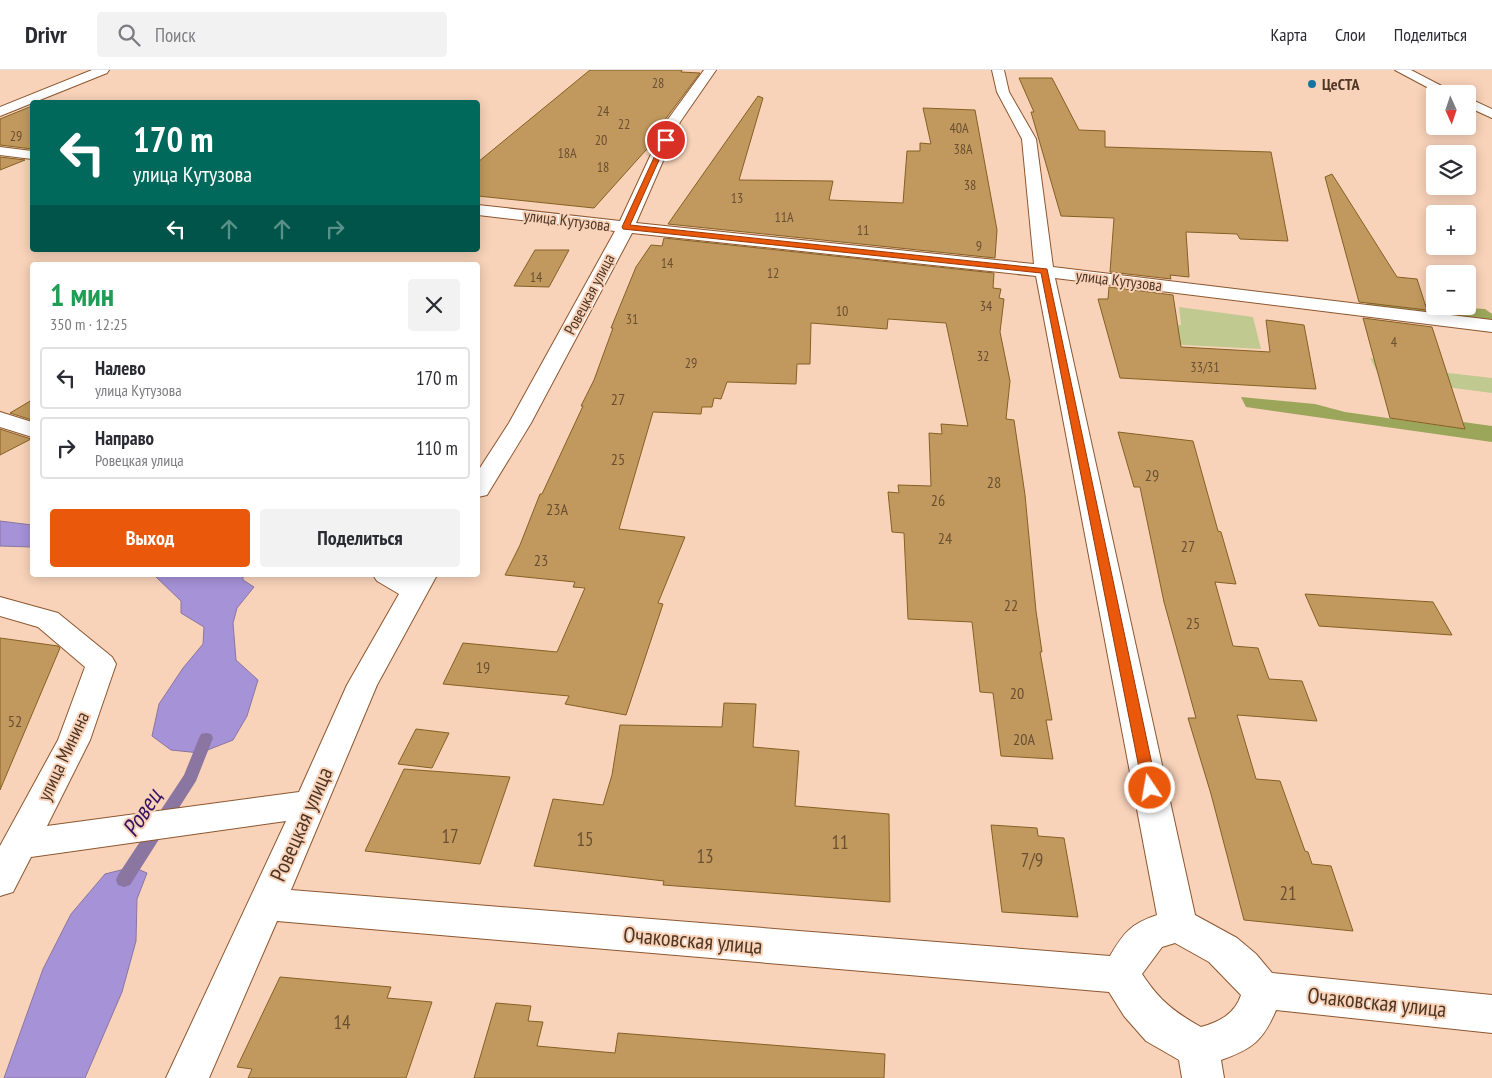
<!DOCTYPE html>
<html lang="ru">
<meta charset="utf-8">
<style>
body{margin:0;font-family:"PT Sans Narrow",sans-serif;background:#f2f2f3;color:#2b2b33;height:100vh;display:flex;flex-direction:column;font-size:19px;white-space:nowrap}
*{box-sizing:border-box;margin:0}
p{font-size:16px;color:#7c7c81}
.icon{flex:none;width:28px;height:28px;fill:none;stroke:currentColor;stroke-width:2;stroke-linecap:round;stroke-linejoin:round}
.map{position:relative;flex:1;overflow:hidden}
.details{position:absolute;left:30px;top:192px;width:450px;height:315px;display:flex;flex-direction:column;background:#fff;border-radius:5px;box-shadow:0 2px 12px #0003}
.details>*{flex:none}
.guide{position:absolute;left:30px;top:30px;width:450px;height:152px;border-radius:5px;box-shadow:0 2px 12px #0003;background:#00695c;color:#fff;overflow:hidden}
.needle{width:32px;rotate:177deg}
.fabs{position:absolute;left:1426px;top:15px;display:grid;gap:10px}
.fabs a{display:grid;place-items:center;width:50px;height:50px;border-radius:5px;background:#fff;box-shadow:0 2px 12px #0003;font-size:25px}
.pin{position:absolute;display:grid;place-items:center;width:42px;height:42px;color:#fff;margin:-21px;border:2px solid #fff;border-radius:50%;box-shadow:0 1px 5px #0007}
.me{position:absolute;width:55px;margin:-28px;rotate:348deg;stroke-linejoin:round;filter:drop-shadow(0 0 4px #0008)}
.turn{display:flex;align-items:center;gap:18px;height:105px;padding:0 20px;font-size:22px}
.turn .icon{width:65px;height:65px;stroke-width:2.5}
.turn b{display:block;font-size:35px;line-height:42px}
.lanes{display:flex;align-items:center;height:48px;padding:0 20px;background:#0003;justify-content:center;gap:25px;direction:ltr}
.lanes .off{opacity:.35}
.round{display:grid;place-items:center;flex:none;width:52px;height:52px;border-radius:5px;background:#f2f2f3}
.summary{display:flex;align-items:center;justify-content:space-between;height:85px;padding:0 20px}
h1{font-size:30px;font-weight:600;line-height:38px;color:#1e9e55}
.primary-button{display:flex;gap:10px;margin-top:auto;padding:10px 20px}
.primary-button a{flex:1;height:58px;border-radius:5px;background:#ea580c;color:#fff;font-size:20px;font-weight:600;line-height:58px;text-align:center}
.primary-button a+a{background:#f2f2f3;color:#2b2b33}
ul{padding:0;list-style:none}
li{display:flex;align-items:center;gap:15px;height:62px;margin:0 10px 8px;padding:0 10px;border:2px solid #e1e1e2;border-radius:5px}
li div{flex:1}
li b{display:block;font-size:19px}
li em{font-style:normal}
header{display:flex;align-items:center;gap:30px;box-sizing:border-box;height:70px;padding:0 25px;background:#fff;border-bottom:1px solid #e1e1e2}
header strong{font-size:24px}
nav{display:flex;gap:28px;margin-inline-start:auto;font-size:18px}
.search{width:350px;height:45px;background:#f2f2f3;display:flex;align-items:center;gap:12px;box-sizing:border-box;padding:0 18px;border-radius:5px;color:#7c7c81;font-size:19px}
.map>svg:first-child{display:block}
.green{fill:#c0ca90}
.forest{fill:#9ba65a}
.water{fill:#a592d7;stroke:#8b76a1}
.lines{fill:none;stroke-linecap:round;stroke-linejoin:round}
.stream{fill:#8b76a1;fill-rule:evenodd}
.building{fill:#c1995e;stroke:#856023}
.minor-casing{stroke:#8d572f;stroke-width:2}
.minor{fill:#fff;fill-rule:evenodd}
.route{fill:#ea580c;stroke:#983908}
.poi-dot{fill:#1574a2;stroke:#f8d2b9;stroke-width:2}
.labels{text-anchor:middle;stroke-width:4;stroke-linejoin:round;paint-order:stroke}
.far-number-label{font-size:14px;fill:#6b4f32}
.far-poi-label{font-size:16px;font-weight:bold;fill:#4e3624;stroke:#f8d2b9;text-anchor:start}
.far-street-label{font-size:16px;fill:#4e3624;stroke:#f8d2b9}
.number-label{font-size:16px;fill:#6b4f32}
.street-label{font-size:19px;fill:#4e3624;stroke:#f8d2b9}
.near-number-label{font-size:19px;fill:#6b4f32}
.near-street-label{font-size:22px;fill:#4e3624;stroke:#f8d2b9}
.near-water-label{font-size:24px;font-style:italic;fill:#341263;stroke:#f8d2b9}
</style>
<header>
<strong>Drivr</strong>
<div class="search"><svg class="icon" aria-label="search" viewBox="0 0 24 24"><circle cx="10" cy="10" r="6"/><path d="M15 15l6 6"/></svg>Поиск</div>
<nav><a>Карта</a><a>Слои</a><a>Поделиться</a></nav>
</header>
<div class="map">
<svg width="1492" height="1008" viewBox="0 0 1492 1008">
<rect width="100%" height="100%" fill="#f8d2b9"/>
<path class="green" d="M1179,237L1253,247L1261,279L1144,273L1138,252L1181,255Z
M1370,288L1438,297L1440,302L1492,308V323L1385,309L1379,306Z"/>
<path class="forest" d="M1369,228L1435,235V236L1485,239L1492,244V252L1375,239L1366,233Z
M1241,327L1315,334L1345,342L1465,359L1463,352L1492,356V372L1246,337Z"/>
<path class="water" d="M0,451L32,455V477L0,476Z
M154,505H243V510L254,517L237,538L233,553L236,590L258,610L247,646L233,670L200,683L171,680L152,666L159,634L183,598L203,574L204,557L181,543V531Z
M133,797L147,803L137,829L136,871L122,922L85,1008H4L43,899L71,844L105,804Z"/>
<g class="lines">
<path class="stream" d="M206,663L211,664L213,668L196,711L130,815L124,817L118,815L116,810L118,805L184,705L199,668L201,664Z"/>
</g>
<path class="building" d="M590,0H682L681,2L700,3L664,51L655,70L594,138L478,126V92Z
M1019,8H1052L1079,60L1105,61V77L1271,82L1288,171L1240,169L1237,164L1186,162L1189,207L1170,205L1171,209L1110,202L1114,148L1061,146L1031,42H1034Z
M758,26L763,28L739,110L833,111L829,130L903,133L907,81H920V73L931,74L923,38L975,40L997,160L995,188L668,154Z
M32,36V79L0,75V49Z
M0,87L25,90L0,100Z
M1332,104L1397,207L1417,209L1427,240L1359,232L1325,107Z
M664,168L994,203L993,218L1001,219L999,228L1004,229L1000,262L1010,311L1006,349L1014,350L1025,425L1036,541L1042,582H1040L1052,650H1046L1053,689L1001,686L993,623L980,622L972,552L908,549L904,463L892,462L888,422L899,423L898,415L931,416L929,363L942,364L941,354L968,356L946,253L888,249L887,259L811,253L810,294H797L796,314L727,312L721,329L714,328L712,337H702L701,344L653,342L619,459L685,467L658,533L663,534L626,645L565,634L569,626L443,614L463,573L557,582L585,518L573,517L575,512L505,505L520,475L540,424H542L583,336H581L594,310L613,258H611L636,197L651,175L662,176Z
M535,180H569L549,217L514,216Z
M1109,217L1173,225L1181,277L1270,282L1266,250L1304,255L1316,319L1120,308L1098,229H1108Z
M1363,248L1432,257L1465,359L1390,348Z
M32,330V350L10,343Z
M0,359L31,369L0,385Z
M1118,362L1193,371L1218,461L1221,462L1236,514L1215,512L1233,576L1258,578L1269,609L1302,611L1317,651L1237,645L1256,709L1280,711L1305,781L1308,782L1312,794L1331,796L1353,861L1244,850L1211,724L1188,648H1196L1164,532L1140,417H1134Z
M1305,524L1433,532L1452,565L1319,556Z
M0,568L58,576L60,578L0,720Z
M724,633L756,634L753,677L799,681L795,736L889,744L890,832L663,815L664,811L534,796L553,729L603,735L612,705L620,655L722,657Z
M416,659L449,663L432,698L398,694Z
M404,699L510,707L480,794L365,781Z
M991,755L1037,758L1038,766L1064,768L1078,847L1002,842Z
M280,907L391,917L387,928L432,932L406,1008H248L252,999L237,997Z
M496,933L531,936L528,951L543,952L537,976L615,983L618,963L885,984L884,1008H474Z"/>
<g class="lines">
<g class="minor-casing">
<path id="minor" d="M92,0H109L107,3L0,46V37Z
M704,0H716L680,52L636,153L1034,194L1022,69L997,22L992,0H1004L1009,22L1036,69L1053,197L1492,250V262L1055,208L1195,845L1237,868L1256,884L1272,903L1492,925V963L1276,940C1263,971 1252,979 1221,990L1224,1008H1182L1179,990L1146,971L1124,946L1109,922L277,851L209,1008H166L286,751L31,787L13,822L0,826V776L58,670L85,597L38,557L0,546V527L58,543L112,587L116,594L90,670L47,756L299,722L347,615L399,524L377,511L373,505H437L377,615L291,820L1110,886C1124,862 1131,854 1157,845L1036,206L632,163L531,353L487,425L478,427V401L509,353L615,161L478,145V135L620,151L666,52ZM1175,873L1209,892L1241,925C1235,944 1219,952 1201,957C1174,942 1159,930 1142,904L1162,877Z
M1395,0H1411L1457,24H1440Z
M1468,28L1492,39V48L1468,37Z
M0,77L32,81V89L0,85Z
M0,342L32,352V367L0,357Z"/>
</g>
<use href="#minor" class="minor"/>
</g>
<path class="route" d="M663,68L668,70L630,155L1047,199L1157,718L1155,722L1150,724L1145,722L1143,718L1041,203L623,159L622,157Z"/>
<circle class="poi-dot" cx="1312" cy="14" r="5"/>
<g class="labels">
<g class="far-number-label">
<text x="658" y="18">28</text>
<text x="603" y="46">24</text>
<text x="624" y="59">22</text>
<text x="959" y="63">40А</text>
<text x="16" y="71">29</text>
<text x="601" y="75">20</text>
<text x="963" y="84">38А</text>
<text x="567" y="88">18А</text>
<text x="603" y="102">18</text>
<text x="970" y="120">38</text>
<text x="737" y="133">13</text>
<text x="784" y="152">11А</text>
<text x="863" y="165">11</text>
<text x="979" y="181">9</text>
<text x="667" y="198">14</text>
<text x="773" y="208">12</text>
<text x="536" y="212">14</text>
<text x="986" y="241">34</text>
<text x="842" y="246">10</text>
<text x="632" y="254">31</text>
<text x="1394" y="277">4</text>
<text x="983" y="291">32</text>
<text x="691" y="298">29</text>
<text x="1205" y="302">33/31</text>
</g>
<g class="far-poi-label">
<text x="1322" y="20">ЦеСТА</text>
</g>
<g class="far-street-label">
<text transform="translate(567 150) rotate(7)" y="6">улица Кутузова</text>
<text transform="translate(1119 210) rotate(7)" y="6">улица Кутузова</text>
<text transform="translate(589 224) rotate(-62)" y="6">Ровецкая улица</text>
</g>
<g class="number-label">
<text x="618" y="335">27</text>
<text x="618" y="395">25</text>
<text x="1152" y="411">29</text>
<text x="994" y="418">28</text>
<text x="938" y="436">26</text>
<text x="557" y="445">23А</text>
<text x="945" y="474">24</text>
<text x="1188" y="482">27</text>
<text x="541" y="496">23</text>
<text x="1011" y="541">22</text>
<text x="1193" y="559">25</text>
<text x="483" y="603">19</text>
<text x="1017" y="629">20</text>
<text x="15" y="657">52</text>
<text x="1024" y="675">20А</text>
</g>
<g class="street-label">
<text transform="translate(63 686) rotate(-65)" y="7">улица Минина</text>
</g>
<g class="near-number-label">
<text x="450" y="773">17</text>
<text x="585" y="776">15</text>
<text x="840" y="779">11</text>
<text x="705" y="793">13</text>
<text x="1032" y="797">7/9</text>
<text x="1288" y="830">21</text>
<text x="342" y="959">14</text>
</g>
<g class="near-street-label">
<text transform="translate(301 754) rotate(-66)" y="8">Ровецкая улица</text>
<text transform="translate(693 870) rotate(5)" y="8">Очаковская улица</text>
<text transform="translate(1377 932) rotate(6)" y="8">Очаковская улица</text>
</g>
<g class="near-water-label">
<text transform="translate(142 743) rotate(-57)" y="8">Ровец</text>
</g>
</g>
</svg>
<div class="fabs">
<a><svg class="needle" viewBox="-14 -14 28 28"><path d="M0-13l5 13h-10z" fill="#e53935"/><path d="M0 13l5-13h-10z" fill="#7c7c81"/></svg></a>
<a><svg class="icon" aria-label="layers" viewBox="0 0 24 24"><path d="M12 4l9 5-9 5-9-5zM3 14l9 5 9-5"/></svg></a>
<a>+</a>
<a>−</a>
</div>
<div class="pin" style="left:666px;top:70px;background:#d93025"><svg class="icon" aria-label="arrive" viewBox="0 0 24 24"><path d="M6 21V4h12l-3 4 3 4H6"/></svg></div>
<svg class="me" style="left:1150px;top:718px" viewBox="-20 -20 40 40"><circle r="17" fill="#ea580c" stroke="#fff" stroke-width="3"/><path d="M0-11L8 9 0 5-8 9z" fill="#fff"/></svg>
<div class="guide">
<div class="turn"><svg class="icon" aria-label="left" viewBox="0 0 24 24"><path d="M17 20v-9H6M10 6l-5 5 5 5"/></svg><div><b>170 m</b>улица Кутузова</div></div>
<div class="lanes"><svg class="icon" aria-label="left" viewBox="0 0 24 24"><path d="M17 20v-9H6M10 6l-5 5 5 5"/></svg><svg class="icon off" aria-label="ahead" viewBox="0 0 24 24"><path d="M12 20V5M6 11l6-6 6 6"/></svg><svg class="icon off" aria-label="ahead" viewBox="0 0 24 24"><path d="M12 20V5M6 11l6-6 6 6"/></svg><svg class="icon off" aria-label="right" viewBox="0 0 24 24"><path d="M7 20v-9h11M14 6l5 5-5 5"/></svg></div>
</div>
<section class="details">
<div class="summary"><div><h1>1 мин</h1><p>350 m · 12:25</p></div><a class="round"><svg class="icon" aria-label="close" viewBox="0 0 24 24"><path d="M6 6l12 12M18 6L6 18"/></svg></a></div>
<ul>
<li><svg class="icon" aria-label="left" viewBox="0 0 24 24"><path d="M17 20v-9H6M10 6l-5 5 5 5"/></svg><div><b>Налево</b><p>улица Кутузова</p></div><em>170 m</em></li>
<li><svg class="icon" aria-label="right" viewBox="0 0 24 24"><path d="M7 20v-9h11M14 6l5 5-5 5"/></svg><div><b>Направо</b><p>Ровецкая улица</p></div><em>110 m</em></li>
</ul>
<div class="primary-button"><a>Выход</a><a>Поделиться</a></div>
</section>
</div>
